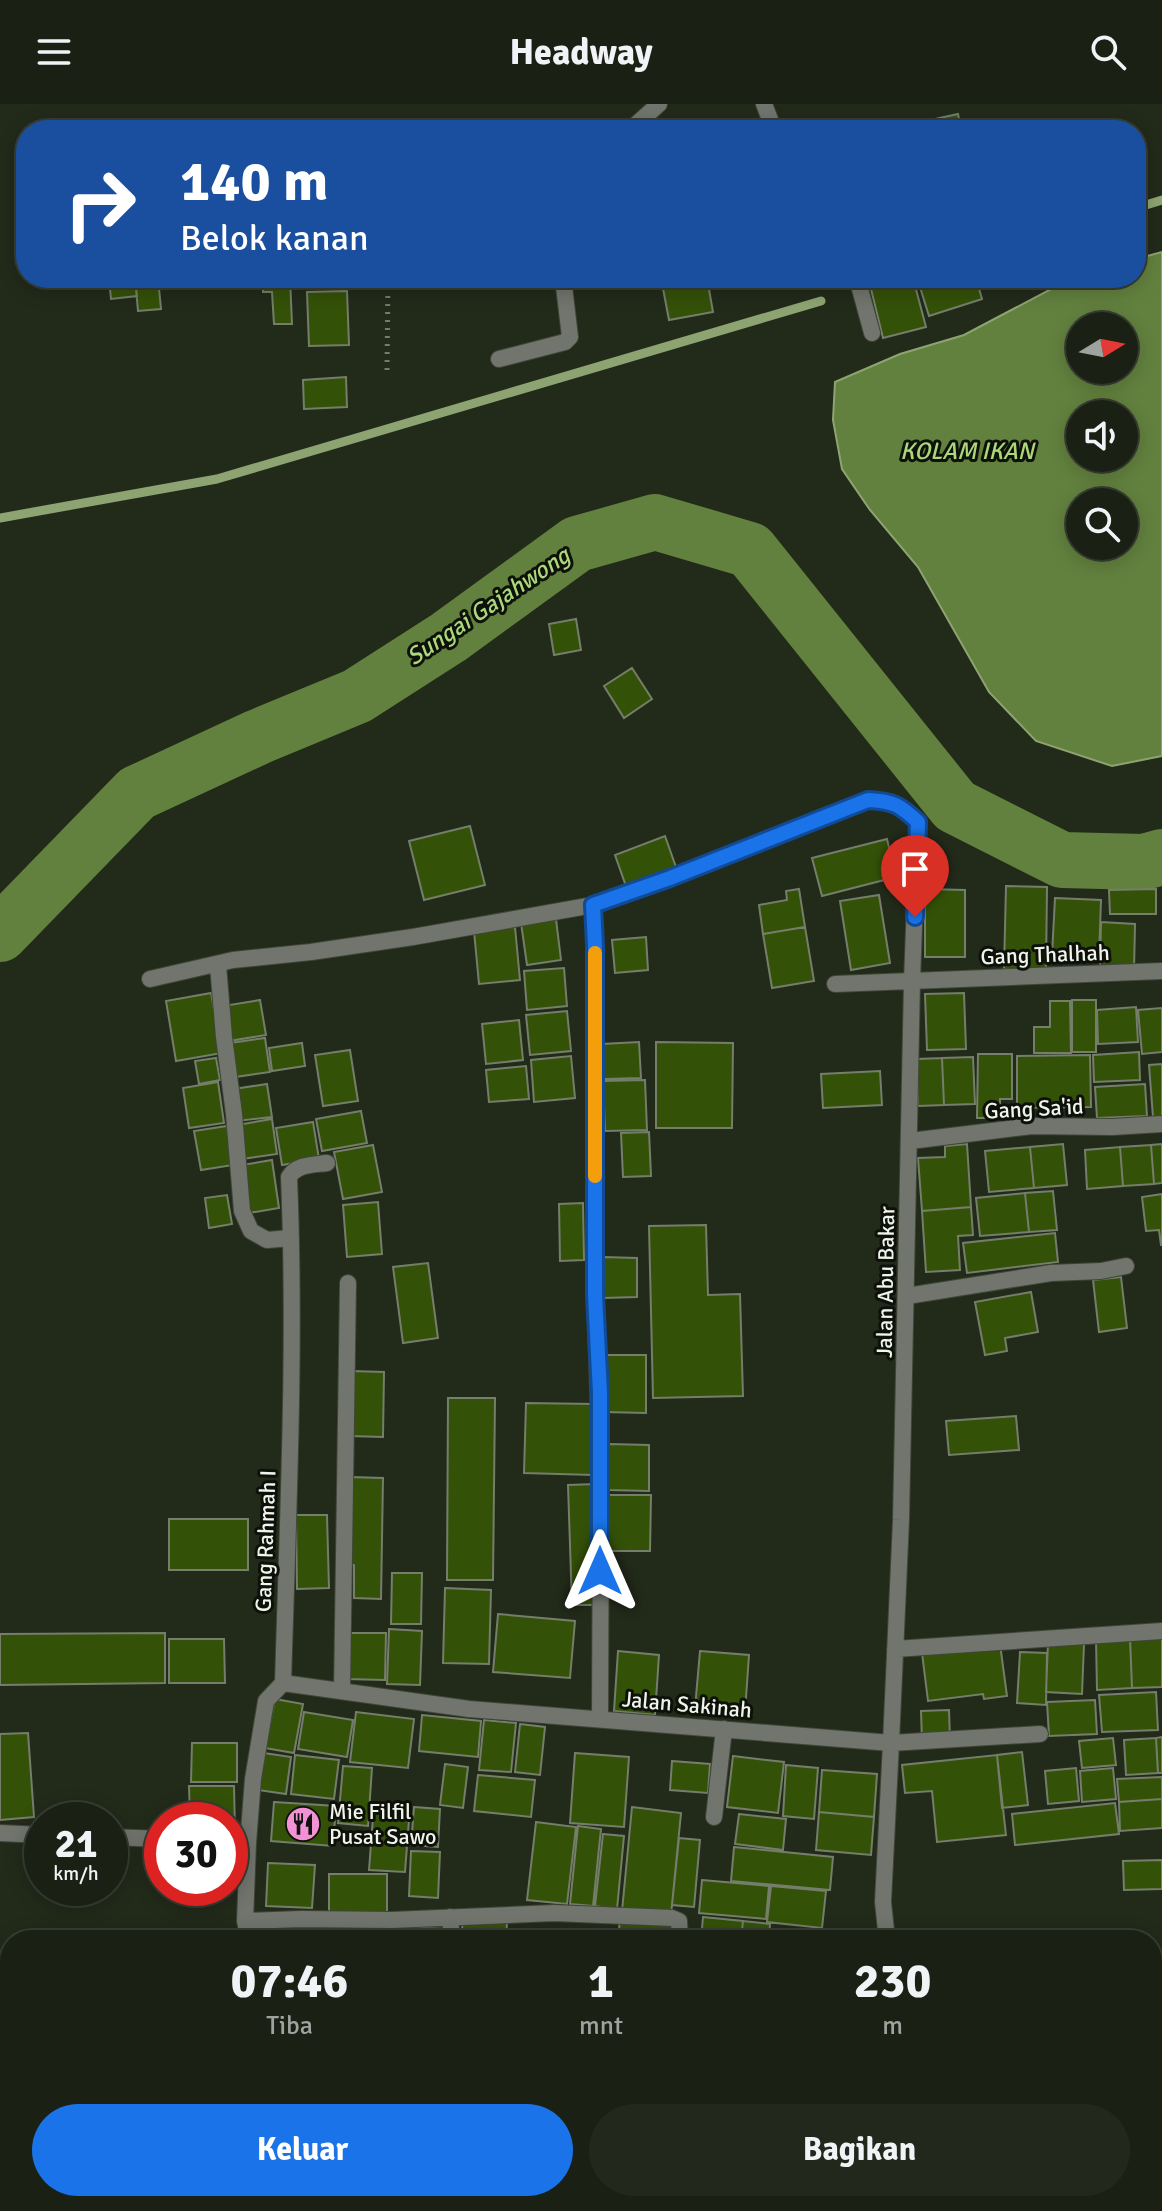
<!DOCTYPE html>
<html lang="id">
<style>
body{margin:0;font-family:Signika,sans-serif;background:#23281d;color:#f1f3f6;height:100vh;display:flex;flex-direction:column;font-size:30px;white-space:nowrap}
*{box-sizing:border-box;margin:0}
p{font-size:26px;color:#9fa3a0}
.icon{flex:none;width:44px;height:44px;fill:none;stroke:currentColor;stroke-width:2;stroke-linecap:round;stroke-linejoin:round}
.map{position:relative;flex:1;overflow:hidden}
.side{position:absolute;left:0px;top:1826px;width:1162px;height:282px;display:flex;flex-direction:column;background:#1a2014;border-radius:32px 32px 0 0;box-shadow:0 4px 20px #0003,0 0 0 2px #383e34}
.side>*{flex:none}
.top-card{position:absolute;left:16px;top:16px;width:1130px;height:168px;border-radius:32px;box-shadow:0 4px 20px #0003,0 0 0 2px #383e34;background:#1a4fa0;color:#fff;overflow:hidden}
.needle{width:52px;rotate:80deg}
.controls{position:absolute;left:1066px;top:208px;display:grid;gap:16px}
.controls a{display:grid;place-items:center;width:72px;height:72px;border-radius:50%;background:#1a2014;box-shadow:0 4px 20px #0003,0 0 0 2px #383e34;font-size:40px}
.speed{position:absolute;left:24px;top:1698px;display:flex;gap:16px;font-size:40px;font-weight:700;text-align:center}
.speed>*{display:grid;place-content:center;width:104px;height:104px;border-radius:50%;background:#1a2014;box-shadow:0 4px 20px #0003,0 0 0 2px #383e34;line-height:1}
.speed small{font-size:20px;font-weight:400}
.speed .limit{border:12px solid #d22;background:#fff;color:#111}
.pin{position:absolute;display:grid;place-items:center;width:68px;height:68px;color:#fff;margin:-82px -34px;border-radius:50% 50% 50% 0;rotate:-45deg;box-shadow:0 0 8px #0007}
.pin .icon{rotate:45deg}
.me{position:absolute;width:88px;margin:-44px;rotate:0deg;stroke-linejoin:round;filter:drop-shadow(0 0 6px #0008)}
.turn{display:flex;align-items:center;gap:28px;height:168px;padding:0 32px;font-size:36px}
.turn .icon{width:104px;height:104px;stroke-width:2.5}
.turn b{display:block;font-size:56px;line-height:68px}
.eta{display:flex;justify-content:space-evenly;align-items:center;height:136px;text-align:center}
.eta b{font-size:48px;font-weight:700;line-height:56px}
.button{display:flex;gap:16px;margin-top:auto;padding:16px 32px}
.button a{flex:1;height:92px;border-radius:48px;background:#1a73e8;color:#fff;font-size:32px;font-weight:700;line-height:92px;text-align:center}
.button a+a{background:#23281d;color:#f1f3f6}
header{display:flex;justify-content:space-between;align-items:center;height:104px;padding:0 32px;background:#1a2014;font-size:36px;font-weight:700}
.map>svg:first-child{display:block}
.water{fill:#62813e;stroke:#8da472;stroke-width:2;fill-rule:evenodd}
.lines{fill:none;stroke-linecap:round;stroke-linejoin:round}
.stream{stroke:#8da472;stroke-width:9}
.river{stroke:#62813e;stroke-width:56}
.building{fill:#345108;stroke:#747e6b;stroke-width:2}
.street-casing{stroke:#3f4637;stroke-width:18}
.path{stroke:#747a6d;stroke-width:5;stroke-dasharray:2 6;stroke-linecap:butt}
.street{stroke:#71756d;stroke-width:16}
.route-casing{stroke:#114b97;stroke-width:20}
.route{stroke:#1a73e8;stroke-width:14}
.slow{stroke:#f59e0b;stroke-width:14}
.labels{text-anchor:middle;stroke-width:6;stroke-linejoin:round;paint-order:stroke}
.street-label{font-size:22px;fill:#f0f5eb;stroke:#0e110a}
.poi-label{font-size:22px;fill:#f0f5eb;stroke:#0e110a;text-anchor:start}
.water-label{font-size:24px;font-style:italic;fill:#abd87a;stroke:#0e110a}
</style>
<header><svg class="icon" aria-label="menu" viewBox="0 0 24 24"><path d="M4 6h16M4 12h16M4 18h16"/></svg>Headway<svg class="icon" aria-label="search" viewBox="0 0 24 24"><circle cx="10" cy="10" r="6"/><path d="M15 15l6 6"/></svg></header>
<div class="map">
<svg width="1162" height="2107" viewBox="0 0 1162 2107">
<rect width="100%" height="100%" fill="#222a1a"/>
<path class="water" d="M1162,148V652L1112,662L1036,637L989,588L918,463L870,406L842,365L833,316L835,278L900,250L964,231L1072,174H1136V155ZM1080,222H1124V266H1080ZM1080,310H1124V354H1080ZM1080,398H1124V442H1080Z"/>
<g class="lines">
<path class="stream" d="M1136,104L1162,96
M895,175L898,174
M0,414L217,375L821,197"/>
<path class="river" d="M0,830L137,689L258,633L357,592L449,533L577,440L655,418L750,446L955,702L1062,756L1144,758L1162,753"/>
</g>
<path class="building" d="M958,10L961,26H913L912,20Z
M109,174H135L137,192L111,195Z
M135,174H158L161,205L138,207Z
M263,174H290L292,220H274L272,188H263Z
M575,174H634L635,177L577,185Z
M661,174H707L713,208L669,216Z
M913,174L926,223L883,234L871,185Z
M939,174H976L982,195L929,212L919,180Z
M347,187L349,241L309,242L307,188Z
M346,273L347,303L304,305L303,276Z
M576,515L581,546L554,551L549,520Z
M632,564L652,595L624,614L604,582Z
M470,722L485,781L424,796L409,737Z
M665,732L677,766L627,785L615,751Z
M887,735L896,773L822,792L812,754Z
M1006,782L1047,783L1046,866L1004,865Z
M799,785L805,823L763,830L759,801L787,796L786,787Z
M925,785L965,786V853H925Z
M1156,785V810H1110L1109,786Z
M879,791L890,859L851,866L840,797Z
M1055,794L1101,796L1099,853L1052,851Z
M556,815L561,856L527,861L521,819Z
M1101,818L1135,820L1134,866L1100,865Z
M515,823L520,876L479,880L474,827Z
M805,823L814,877L772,884L763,830Z
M646,833L648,866L615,869L612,836Z
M564,864L567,902L527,906L524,867Z
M211,889L222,949L176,957L166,897Z
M964,889L966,945L927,946L925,890Z
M260,896L266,931L229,937L223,902Z
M1072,896H1096V948H1072Z
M1050,897H1070L1071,949H1034V923H1050Z
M1136,903L1138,938L1098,940L1097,906Z
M1162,904V948L1142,950L1138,906Z
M567,907L571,947L530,951L526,911Z
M519,916L523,956L486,960L482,920Z
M265,934L270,968L235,973L230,939Z
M639,938L641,974L604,975L602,940Z
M656,938L733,939L732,1024H656Z
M302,939L305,962L272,967L269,944Z
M350,946L358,997L323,1002L315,951Z
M1139,948L1140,976L1094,978L1093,951Z
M978,950H1012V995H1000V1014H977Z
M1090,951L1091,1003L1017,1004V952Z
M571,952L575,994L534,998L531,956Z
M973,953L975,1000L944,1001L942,954Z
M216,954L220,976L199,980L195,957Z
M942,954L944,1001L918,1002L917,955Z
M1162,960V1013H1153L1149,961Z
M526,962L529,995L489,998L486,966Z
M880,967L882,1001L823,1004L821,970Z
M645,976L647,1026L605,1027L603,977Z
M218,978L224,1019L189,1024L183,984Z
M267,980L272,1013L237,1017L233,985Z
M1145,980L1147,1012L1097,1014L1095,983Z
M361,1007L367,1039L322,1047L316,1015Z
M272,1015L277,1050L242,1055L237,1021Z
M313,1018L319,1055L282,1061L276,1024Z
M227,1022L233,1061L201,1066L194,1027Z
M649,1028L651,1072L623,1073L621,1029Z
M967,1040L971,1103L922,1107L918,1054L945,1053V1042Z
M1063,1040L1067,1081L1034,1084L1030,1043Z
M1162,1040V1079L1154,1080L1151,1041Z
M373,1041L382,1088L343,1095L334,1048Z
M1151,1041L1154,1080L1123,1082L1120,1043Z
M1030,1043L1034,1084L989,1088L985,1047Z
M1120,1043L1123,1082L1087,1085L1085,1046Z
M272,1056L279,1104L249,1109L242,1061Z
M1053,1087L1057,1126L1029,1128L1025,1089Z
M1025,1089L1029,1128L980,1132L976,1094Z
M1162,1090V1141H1161L1159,1126L1146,1127L1142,1093Z
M227,1091L232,1120L209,1124L205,1094Z
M378,1098L382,1150L347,1153L343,1101Z
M583,1099L584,1156L560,1157L559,1100Z
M971,1103L973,1131L958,1132L960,1166L926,1168L922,1107Z
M706,1121L708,1191L740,1190L743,1292L653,1294L649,1122Z
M1055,1129L1058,1158L967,1169L963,1139Z
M603,1153L637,1154V1193L603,1194Z
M428,1159L438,1234L403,1239L393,1163Z
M1121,1173L1127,1224L1099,1228L1093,1176Z
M1031,1188L1038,1228L1005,1234L1007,1247L985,1251L975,1198Z
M604,1251H646V1309L604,1308Z
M351,1267L384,1268L383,1333L349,1332Z
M448,1294H495L493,1476H447Z
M526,1299L595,1300L593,1371L524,1369Z
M1016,1312L1019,1346L949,1351L946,1317Z
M609,1340L649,1341V1387L608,1386Z
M350,1373L383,1374L381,1495L354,1494V1461L348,1460Z
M596,1380L599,1501H572L568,1381Z
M603,1391H651L650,1447H602Z
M296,1411H327L329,1484L297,1485Z
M169,1415H248V1466H169Z
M392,1469H422L421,1520H391Z
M445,1484L491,1486L489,1560L443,1559Z
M498,1510L575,1517L570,1574L493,1568Z
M389,1525L422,1527L420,1581L387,1580Z
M165,1529V1579L0,1581V1530Z
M346,1529H386L385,1576L345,1575Z
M1162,1533V1583L1132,1584L1130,1534Z
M1130,1534L1132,1584L1097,1586L1096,1536Z
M169,1535H224L225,1579H169Z
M1048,1538L1084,1540L1082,1590L1046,1588Z
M1000,1540L1007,1592L984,1595L983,1590L928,1597L922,1549Z
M618,1547L659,1551L655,1611L614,1607Z
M700,1547L749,1551L745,1608L695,1604Z
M1020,1548L1047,1549L1046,1601L1017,1599Z
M1156,1588L1158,1626L1102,1628L1099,1591Z
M275,1595L303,1600L294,1649L265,1644Z
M1095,1596L1097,1630L1049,1632L1047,1598Z
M949,1606L950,1635L922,1637L921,1607Z
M304,1608L353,1616L347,1653L298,1645Z
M356,1608L414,1615L408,1664L350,1658Z
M422,1611L481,1617L478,1653L419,1647Z
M484,1616L516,1619L511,1668L479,1666Z
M520,1620L545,1623L540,1671L515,1668Z
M28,1629L34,1713L0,1716V1630Z
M1162,1633V1669H1158L1156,1634Z
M1113,1634L1116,1661L1082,1664L1079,1637Z
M1156,1634L1158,1669L1126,1671L1124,1636Z
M192,1639H237V1678H191Z
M1022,1648L1028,1701L1002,1704L997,1651Z
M264,1649L291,1653L286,1690L258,1686Z
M575,1649L629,1653L624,1723L570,1719Z
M295,1651L339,1656L334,1695L291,1690Z
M997,1651L1006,1731L937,1738L932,1687L905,1689L902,1661Z
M733,1652L784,1658L778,1709L727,1703Z
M672,1657L710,1660L708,1689L670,1686Z
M445,1660L468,1663L463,1704L440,1701Z
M786,1661L818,1664L814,1715L783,1712Z
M343,1662L372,1664L368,1722L338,1719Z
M1076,1664L1079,1697L1048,1700L1045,1667Z
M1113,1664L1116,1695L1082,1698L1080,1667Z
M822,1666L877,1670L874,1713L819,1708Z
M478,1671L535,1676L531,1713L474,1707Z
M1162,1673V1695L1119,1698L1117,1675Z
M189,1682H234L235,1727H230V1716H190Z
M1162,1695V1724L1120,1727L1119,1698Z
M274,1698L336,1702L333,1742L271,1737Z
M1115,1699L1119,1730L1015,1741L1012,1710Z
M374,1700L410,1703L405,1768L369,1766Z
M414,1703L440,1705L438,1743L411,1741Z
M632,1703L681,1709L671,1811L622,1807Z
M819,1708L874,1713L871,1751L816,1746Z
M739,1710L786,1715L783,1746L735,1740Z
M536,1718L576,1723L567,1800L527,1796Z
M578,1722L601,1725L593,1802L570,1800Z
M603,1730L624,1732L617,1805L595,1802Z
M679,1734L700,1736L694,1803L672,1801Z
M734,1743L833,1753L830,1786L731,1777Z
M411,1747L440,1748L438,1794L409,1792Z
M1162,1756V1785L1124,1786L1123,1757Z
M268,1759L315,1761L312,1804L266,1802Z
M329,1770H387V1813H329Z
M702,1776L769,1782L766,1815L699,1809Z
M771,1782L826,1787L822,1824L767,1818Z
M703,1813L743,1817L741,1836H701Z
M463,1815L507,1818L506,1836H461Z
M620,1815L673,1821L671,1836H618Z
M308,1817L386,1828L384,1836H305Z
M743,1817L770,1820L769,1836H741Z
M398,1823L448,1825L447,1836H397Z
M124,1829L171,1831V1836H124Z
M1159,2019L1162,2046L1152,2047V2020Z
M6,2095H10V2098H36V2107H6Z
M65,2098H105L104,2107H65Z
M119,2098H151L150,2107H119Z
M255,2098H284L285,2107H215L214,2102Z
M595,2098H650L649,2107L594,2104Z
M692,2098H719V2107H692Z
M930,2098H989L988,2107H930Z
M990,2098H1012V2107H990Z
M1021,2098H1077V2107H1021Z
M791,2100L836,2103V2107H791Z"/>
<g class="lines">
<g class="street-casing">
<path id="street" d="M764,0L774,26
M630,26L659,0
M857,174L872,229
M499,255L565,238L570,233L563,174
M593,801L670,774L868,696C893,697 900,702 918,718L912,877L901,1416L891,1639L1040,1630
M218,861L224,933L234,1010L242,1107L251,1127L267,1136L291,1134
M150,875L233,856L311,848L413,833L593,801L595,842V1191L601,1379L600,1615
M835,880L1162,867
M910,1037L1032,1022L1112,1023L1162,1020
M907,1192L1051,1169L1101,1167L1126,1162
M895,1545L1162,1527
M283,1579L469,1605L891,1639L883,1798L887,1836
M342,1587L348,1179
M714,1713L724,1625
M0,1729L42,1731
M110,1733L162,1735
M450,1813L452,1836
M245,1817L301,1815L392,1816L554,1809L672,1814L679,1817L680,1836
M249,1836L245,1817L248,1739L253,1675L266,1597L283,1579C288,1411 296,1242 289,1073C297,1060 312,1061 327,1059
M0,2026L10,2027
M321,2103L534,2107
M682,2107V2098
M919,2107L920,2098"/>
</g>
<path class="path" d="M387,266L388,174"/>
<use href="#street" class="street"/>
</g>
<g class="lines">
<g class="route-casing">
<path id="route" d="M600,1467V1289L595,1191V842L593,801L670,774L868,696C893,697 900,701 918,718L915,813"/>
</g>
<use href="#route" class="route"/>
<path class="slow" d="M595,1072V849"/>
</g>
<defs>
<g id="restaurant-disc" transform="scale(1.8)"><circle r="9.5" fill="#f391d5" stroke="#0e110a"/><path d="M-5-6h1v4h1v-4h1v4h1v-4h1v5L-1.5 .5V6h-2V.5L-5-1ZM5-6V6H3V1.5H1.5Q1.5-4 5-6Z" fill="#111"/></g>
</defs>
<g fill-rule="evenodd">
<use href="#restaurant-disc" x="303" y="1720"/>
</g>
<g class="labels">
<g class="street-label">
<text transform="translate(1045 850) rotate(-2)" y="8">Gang Thalhah</text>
<text transform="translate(1034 1004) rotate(-3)" y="8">Gang Sa'id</text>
<text transform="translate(885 1178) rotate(-89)" y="8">Jalan Abu Bakar</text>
<text transform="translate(265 1437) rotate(-88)" y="8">Gang Rahmah I</text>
<text transform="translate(687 1600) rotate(5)" y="8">Jalan Sakinah</text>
</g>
<g class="poi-label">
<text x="329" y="1715">Mie Filfil<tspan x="329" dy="25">Pusat Sawo</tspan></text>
</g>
<g class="water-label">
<text x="967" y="355">KOLAM IKAN</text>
<text transform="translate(488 502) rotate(-34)" y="8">Sungai Gajahwong</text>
</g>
</g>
</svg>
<div class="controls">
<a><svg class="needle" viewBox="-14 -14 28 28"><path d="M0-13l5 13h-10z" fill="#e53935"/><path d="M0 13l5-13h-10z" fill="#9fa3a0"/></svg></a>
<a><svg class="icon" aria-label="sound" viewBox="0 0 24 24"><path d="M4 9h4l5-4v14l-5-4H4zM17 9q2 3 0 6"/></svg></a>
<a><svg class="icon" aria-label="search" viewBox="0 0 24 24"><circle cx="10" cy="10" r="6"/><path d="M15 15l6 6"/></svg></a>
</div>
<div class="speed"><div>21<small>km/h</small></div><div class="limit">30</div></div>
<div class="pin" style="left:915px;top:813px;background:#d93025"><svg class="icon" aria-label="arrive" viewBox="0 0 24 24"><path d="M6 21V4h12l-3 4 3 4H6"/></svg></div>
<svg class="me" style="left:600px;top:1467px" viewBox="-20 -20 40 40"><path d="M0-17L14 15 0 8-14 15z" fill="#1a73e8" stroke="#fff" stroke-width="4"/></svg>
<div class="top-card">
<div class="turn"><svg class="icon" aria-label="right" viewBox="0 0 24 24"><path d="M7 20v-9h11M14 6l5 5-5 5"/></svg><div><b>140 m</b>Belok kanan</div></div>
</div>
<section class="side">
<div class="eta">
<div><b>07:46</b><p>Tiba</p></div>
<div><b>1</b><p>mnt</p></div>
<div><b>230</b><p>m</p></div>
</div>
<div class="button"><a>Keluar</a><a>Bagikan</a></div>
</section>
</div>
